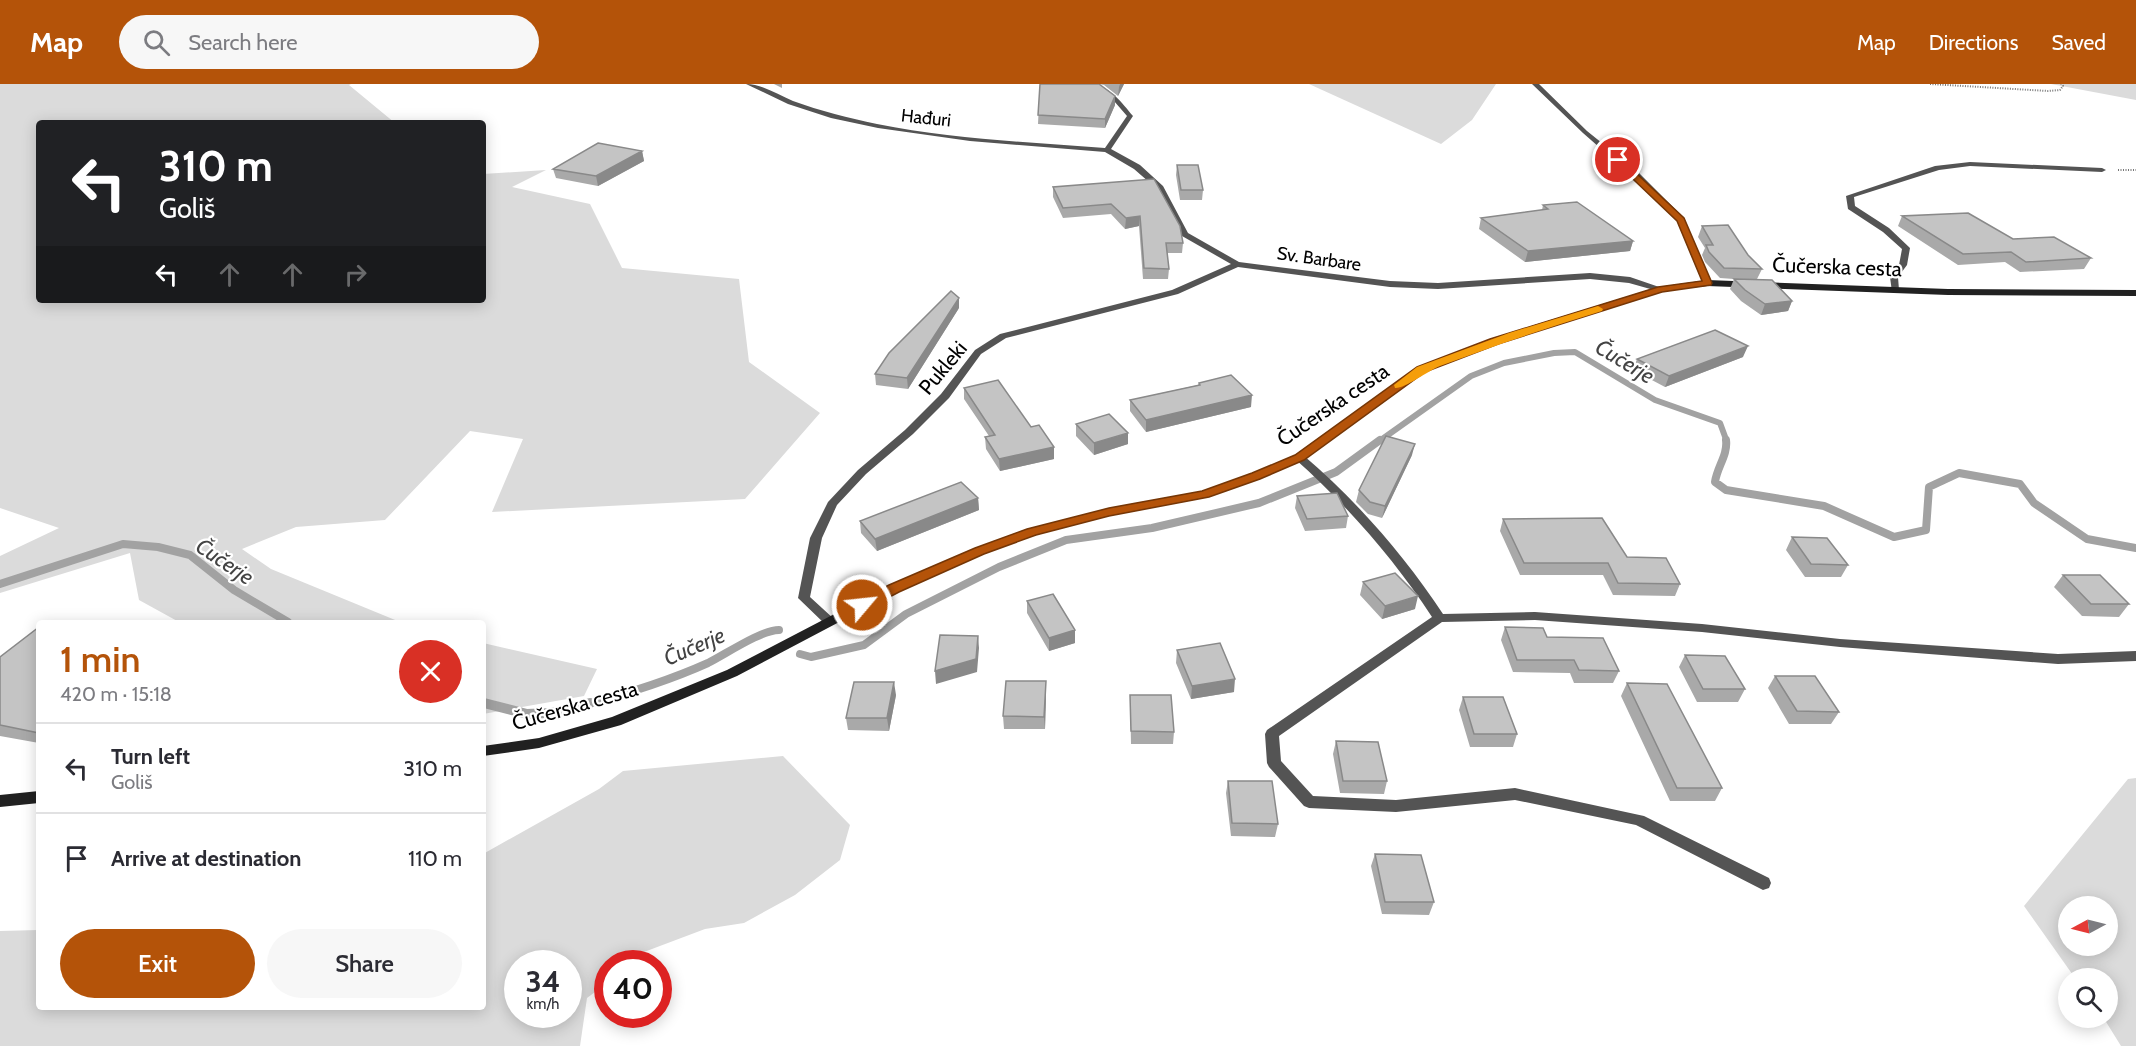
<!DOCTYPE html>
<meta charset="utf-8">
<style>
body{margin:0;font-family:Cabin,sans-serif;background:#f7f7f7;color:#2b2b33;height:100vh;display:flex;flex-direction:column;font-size:22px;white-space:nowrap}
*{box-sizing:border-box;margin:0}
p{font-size:20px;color:#7c7c81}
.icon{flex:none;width:33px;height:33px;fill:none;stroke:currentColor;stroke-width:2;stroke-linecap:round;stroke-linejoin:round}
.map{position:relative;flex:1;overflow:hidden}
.sheet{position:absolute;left:36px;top:536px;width:450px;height:390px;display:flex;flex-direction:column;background:#fff;border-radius:6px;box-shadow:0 3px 15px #0003}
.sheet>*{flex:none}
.hud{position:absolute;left:36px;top:36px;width:450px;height:183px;border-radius:6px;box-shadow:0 3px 15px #0003;background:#202124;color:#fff;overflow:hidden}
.needle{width:39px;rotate:263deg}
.fabs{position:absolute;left:2058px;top:812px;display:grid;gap:12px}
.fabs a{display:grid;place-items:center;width:60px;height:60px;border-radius:50%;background:#fff;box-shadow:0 3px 15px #0003;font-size:30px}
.speed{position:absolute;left:504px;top:866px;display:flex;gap:12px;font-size:30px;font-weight:700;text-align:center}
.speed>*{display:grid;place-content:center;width:78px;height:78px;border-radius:50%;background:#fff;box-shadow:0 3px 15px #0003;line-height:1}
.speed small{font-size:15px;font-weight:400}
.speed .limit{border:9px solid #d22;background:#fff;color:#111}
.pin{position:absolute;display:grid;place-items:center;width:51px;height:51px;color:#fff;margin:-26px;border:3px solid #fff;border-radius:50%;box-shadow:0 2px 6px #0007}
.me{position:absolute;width:66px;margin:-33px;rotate:62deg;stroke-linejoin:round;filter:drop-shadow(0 0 4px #0008)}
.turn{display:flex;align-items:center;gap:21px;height:126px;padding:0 24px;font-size:27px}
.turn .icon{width:78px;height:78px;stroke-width:2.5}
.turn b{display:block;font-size:42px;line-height:51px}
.lanes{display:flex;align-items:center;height:57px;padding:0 24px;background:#0003;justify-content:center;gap:30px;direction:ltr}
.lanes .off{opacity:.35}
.round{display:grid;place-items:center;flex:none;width:63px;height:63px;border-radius:32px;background:#f7f7f7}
.head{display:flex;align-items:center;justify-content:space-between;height:102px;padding:0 24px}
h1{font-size:36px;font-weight:600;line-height:45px;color:#b45309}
.primary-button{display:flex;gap:12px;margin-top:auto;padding:12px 24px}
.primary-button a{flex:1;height:69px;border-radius:36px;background:#b45309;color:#fff;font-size:24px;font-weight:600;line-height:69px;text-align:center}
.primary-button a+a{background:#f7f7f7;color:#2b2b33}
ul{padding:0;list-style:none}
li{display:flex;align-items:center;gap:18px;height:90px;padding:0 24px;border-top:2px solid #e1e1e2}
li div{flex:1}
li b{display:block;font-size:22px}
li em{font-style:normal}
header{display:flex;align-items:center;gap:36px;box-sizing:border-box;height:84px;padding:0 30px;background:#b45309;color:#fff}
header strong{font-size:28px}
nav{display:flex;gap:33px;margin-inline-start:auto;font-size:21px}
.search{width:420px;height:54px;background:#f7f7f7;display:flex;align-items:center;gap:15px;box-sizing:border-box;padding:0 21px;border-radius:33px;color:#7c7c81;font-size:22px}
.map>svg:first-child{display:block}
.green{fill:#dbdbdb;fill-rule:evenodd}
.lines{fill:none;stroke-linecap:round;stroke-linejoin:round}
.stream-far2{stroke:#a2a2a2;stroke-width:6}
.stream-far1{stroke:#a2a2a2;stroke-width:8}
.stream{stroke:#a2a2a2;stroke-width:10}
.path{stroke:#767676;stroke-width:2;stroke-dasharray:1 1.5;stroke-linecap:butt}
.street{fill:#545454;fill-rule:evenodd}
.secondary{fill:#212121;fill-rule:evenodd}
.wall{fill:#a9a9a9}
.shaded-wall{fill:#898989}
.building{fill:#c4c4c4;stroke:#898989;stroke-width:1.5}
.route{fill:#b45309;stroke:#753606;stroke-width:1.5}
.slow{fill:#f59e0b}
.labels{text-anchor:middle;stroke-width:4.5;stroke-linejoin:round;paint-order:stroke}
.far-street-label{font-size:18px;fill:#000;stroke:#fff}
.street-label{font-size:21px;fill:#000;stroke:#fff}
.water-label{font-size:22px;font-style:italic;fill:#434343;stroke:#fff}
</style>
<header>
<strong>Map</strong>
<div class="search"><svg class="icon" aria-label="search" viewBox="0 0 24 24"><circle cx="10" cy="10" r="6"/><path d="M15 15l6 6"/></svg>Search here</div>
<nav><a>Map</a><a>Directions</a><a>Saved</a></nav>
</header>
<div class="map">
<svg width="2136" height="962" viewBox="0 0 2136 962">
<rect width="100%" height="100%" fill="#fff"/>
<path class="green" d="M0,0H351L349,1L395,39H39V216H483V90L546,86L512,103L590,120L622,184L739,195L749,278L820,329L745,415L492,428L523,355L470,347L385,436L296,443L242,465L271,485L400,538H179L139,516L130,469L0,509V472L59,444L0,424Z
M1309,0H1496L1472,36L1441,60Z
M2051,0H2136V16Z
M483,559L597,585L584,612L483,630Z
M783,672L850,741L840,776L795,811L744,839L705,845L644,868L632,879H608L607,899L587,914L580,962H0V847L39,846V922H483V770L599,705L623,687ZM518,879H568V930H518Z
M2136,694V962H2121L2103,933H2108V894H2075L2024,822L2128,695ZM2068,822H2108V861H2068Z"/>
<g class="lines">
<path class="stream-far2" d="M1378,358L1471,292L1504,279L1554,269L1575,268L1655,316L1720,339L1727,358"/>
<path class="stream-far1" d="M1726,356C1728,371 1717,383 1715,398L1726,406L1824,422L1894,453L1926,446L1929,403L1959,389L2020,400L2034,419L2087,455L2136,464
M0,500L123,460L158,463L190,471L234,506L288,538
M800,570L811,573L864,561L906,530L999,483L1066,456L1152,444L1259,419L1336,388L1380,356
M483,619L490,621
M584,621C626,610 668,597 708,579C726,570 761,546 779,546"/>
<path class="stream" d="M484,619L527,630L551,629L590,619"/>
<path class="path" d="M1930,0L2048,7L2060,6L2063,2L2061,0
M2118,86H2136"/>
<path class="street" d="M746,0C762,0 778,11 793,17C820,27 849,34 877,40C952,55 1029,58 1105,64L1127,32L1114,17L1091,0C1108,0 1123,20 1133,32L1111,65L1140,81L1163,102L1188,149L1239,178L1390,197L1438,199L1590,189L1630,193L1665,205L1661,208L1629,199L1590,195L1438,205L1390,203L1238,183L1178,210L1006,254L981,270L949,314L913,350L866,390L837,421L822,454L810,513L834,535L836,538L830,542L826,541L798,514L810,454L828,418L858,386L905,346L941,310L975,266L1000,250L1172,206L1231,180L1182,152L1157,105L1134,85L1105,68L970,57L878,44L831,34L788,20Z
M1532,0H1539L1587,47L1638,88L1684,134L1711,199L1710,201L1703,199L1677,137L1632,92L1583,49Z
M1970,78L2102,84L2106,86L2102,88L1970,82L1939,86L1854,113L1855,122L1889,144L1910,164L1907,181L1898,193L1899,206L1892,208L1890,193L1899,181L1902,165L1883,148L1848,125L1846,112L1935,82Z
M1299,370L1303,371C1356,416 1404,471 1443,530L1535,528L1702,540L1840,555L2058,570L2136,567V577L2058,580L1840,563L1702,548L1535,536L1442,538L1279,652L1281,677L1313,712L1396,716L1515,704L1644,732L1769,794L1771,799L1769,804L1763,806L1636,741L1515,716L1396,728L1309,724L1304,722L1269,683L1267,679L1265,650L1267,646L1432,533C1395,476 1346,420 1295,375L1294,373L1295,371Z"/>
<path class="secondary" d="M1707,196L1948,205L2136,206V212L1948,211L1707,202L1662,207L1515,253L1424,288L1303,375L1260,394L1209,412L1109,431L1035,451L984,470L898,507L737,592L621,641L539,664L483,672V662L539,654L612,633L727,586L890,501L976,464L1027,445L1109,425L1203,407L1252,390L1295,371L1418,284L1509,249L1658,203Z
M39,707V719L0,723V711Z"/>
</g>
<path class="wall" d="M774,0H782V4Z
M1040,0H1124L1118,12L1104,1L1099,0L1115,12V21L1105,44L1038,40Z
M642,67L644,77L598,102L556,94L553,85Z
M1177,81L1203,106L1202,116H1180L1176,91Z
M1154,95L1183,159L1182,169H1167L1169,185L1168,195H1143L1139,142L1125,145L1111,130L1063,134L1053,113V103Z
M1543,121L1633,157L1630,167L1525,178L1479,145L1481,134L1542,126Z
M1902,132L2013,155L2091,174L2084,185L2020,188L2005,178L1958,181L1898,142Z
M1702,142L1748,171L1762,185L1757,195L1792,217L1788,227L1761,231L1741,217L1730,205L1734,195L1720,194L1705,178L1702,171L1705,164L1698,153Z
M959,224L908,305L876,301L875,290Z
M1743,273L1665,303L1633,286L1637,275Z
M1199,299L1251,323L1146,348L1130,327V316L1198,301Z
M964,304L1031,343L1054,363V375L1000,387L986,365L985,353L989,352L964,315Z
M1076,340L1128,360L1094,371L1076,352Z
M1412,371L1382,434L1368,430L1356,418L1359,406Z
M1297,412L1348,432L1346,444L1305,447L1295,424Z
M978,414L979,426L877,467L861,449L860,437Z
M1503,435L1627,473L1680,500L1675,512L1613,511L1603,491H1520L1500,447Z
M1792,453L1848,481L1841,493H1805L1786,466Z
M2063,491L2129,520L2119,533L2082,532L2054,503Z
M1363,498L1415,525L1382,535L1360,511Z
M1027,517L1075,546V559L1049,567L1027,529Z
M39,543V659L0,652V573Z
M1505,543L1547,553L1619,587L1613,599H1574L1570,589L1513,588L1501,556Z
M1177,566L1234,608L1191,615L1176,579Z
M1685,571L1745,605L1738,618H1697L1679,583Z
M1775,592L1839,628L1831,640H1789L1768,604Z
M1627,599L1722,704L1715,717H1670L1621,612Z
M1046,610L1045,645H1004L1003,632Z
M896,611L889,647L848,646L846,634Z
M1130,611L1174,648L1173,660H1131Z
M1463,613L1517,650L1513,663H1470L1459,626Z
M1336,657L1387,697L1384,710L1340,709L1333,670Z
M1228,697L1278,740L1275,753L1231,752L1226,709Z
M1375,770L1434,818L1429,831L1382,830L1371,782Z"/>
<path class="shaded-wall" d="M1120,0H1124L1118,12L1119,3Z
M1115,12V21L1105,44V35Z
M642,67L644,77L598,102L596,92Z
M1140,132L1139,142L1125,145L1126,134Z
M1633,157L1630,167L1525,178L1528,167Z
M959,214V224L908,305L907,294Z
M1792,217L1788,227L1761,231L1765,220Z
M1748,262L1743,273L1665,303L1669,292Z
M1252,311L1251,323L1146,348V336Z
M1128,349V360L1094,371V359Z
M1415,360L1412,371L1382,434L1385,422Z
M1054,363V375L1000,387L999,375Z
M978,414L979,426L877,467L875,455Z
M1418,512L1415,525L1382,535L1385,522Z
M1075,546V559L1049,567V554Z
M978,552L979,564L977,588L936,600L935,587Z
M1235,595L1234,608L1191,615L1192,602Z
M1046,597V610L1045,645L1044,633Z
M894,598L896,611L889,647L887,634Z"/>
<path class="building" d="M1040,0H1099L1115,12L1105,35L1038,31Z
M598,59L642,67L596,92L553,85Z
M1177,81H1198L1203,106H1181Z
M1154,95L1180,142L1183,159H1166L1169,185L1144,184L1140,132L1126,134L1111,120L1063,124L1053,103Z
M1577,118L1633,157L1528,167L1481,134L1548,125L1543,121Z
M1968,129L2013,155L2054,153L2091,174L2026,178L2011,168L1963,170L1902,132Z
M1728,141L1748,171L1762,185L1724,184L1709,168L1706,161H1713L1702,142Z
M1734,195L1772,196L1792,217L1765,220L1745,206Z
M951,207L959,214L907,294L875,290L889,269Z
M1715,246L1748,262L1669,292L1637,275Z
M1231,291L1252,311L1146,336L1130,316L1200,301L1199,299Z
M998,296L1031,343L1039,341L1054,363L999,375L985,353L995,351L964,304Z
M1109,330L1128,349L1094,359L1076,340Z
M1386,352L1415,360L1385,422L1370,418L1359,406Z
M961,398L978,414L875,455L860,437Z
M1337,409L1348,432L1307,435L1297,412Z
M1602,434L1627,473L1666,474L1680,500L1618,499L1608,479H1524L1503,435Z
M1792,453L1827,454L1848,481L1811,480Z
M1395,489L1418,512L1385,522L1363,498Z
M2063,491H2100L2129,520H2091Z
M1053,510L1075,546L1049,554L1027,517Z
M39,543V649L0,641V573Z
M1505,543L1543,544L1547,553L1603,554L1619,587L1579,586L1574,576H1517Z
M940,551L978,552L976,575L935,587Z
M1220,559L1235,595L1192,602L1177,566Z
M1685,571L1725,572L1745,605H1703Z
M1775,592H1815L1839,628L1797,627Z
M1006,597H1046L1044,633L1003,632Z
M854,598H894L887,634H846Z
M1627,599L1667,600L1722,704H1677Z
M1130,611H1171L1174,648L1131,647Z
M1463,613H1503L1517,650H1474Z
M1336,657L1378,658L1387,697H1343Z
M1228,697H1272L1278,740L1232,739Z
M1375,770L1421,771L1434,818H1385Z"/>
<path class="route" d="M1615,75H1621L1684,134L1712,199L1711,201L1662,208L1498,260L1425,288L1304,376L1260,395L1209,413L1109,432L1036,451L984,470L899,508L867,525H857L855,521L857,518L889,501L975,464L1027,445L1109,424L1202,407L1252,389L1295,371L1417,283L1490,255L1658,203L1702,197L1677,137L1615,78Z"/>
<path class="slow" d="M1598,222L1603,225L1602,227C1547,244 1493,262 1440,282C1428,287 1404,305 1395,304L1394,301L1417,283L1509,249Z"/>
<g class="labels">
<g class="far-street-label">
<text transform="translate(926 34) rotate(6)" y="6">Hađuri</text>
<text transform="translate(1319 175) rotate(8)" y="6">Sv. Barbare</text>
</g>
<g class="street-label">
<text transform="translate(1837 183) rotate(2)" y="7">Čučerska cesta</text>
<text transform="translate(943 284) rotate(-50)" y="7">Pukleki</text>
<text transform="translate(1333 321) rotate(-34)" y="7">Čučerska cesta</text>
<text transform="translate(575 622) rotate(-16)" y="7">Čučerska cesta</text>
</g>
<g class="water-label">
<text transform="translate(1625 277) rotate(31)" y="8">Čučerje</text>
<text transform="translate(225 477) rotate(34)" y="8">Čučerje</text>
<text transform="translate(694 562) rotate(-23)" y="8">Čučerje</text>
</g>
</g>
</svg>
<div class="fabs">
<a><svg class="needle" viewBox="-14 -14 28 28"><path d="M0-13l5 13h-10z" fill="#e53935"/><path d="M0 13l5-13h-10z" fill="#7c7c81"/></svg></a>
<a><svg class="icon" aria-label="search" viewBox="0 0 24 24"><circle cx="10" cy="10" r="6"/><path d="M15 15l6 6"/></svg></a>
</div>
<div class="speed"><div>34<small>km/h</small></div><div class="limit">40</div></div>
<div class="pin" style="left:1618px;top:76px;background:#d93025"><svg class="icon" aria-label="arrive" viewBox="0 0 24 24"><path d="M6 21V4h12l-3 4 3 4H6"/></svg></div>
<svg class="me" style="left:862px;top:521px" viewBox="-20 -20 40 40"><circle r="17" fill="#b45309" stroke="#fff" stroke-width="3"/><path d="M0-11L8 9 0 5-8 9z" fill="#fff"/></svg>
<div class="hud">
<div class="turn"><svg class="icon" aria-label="left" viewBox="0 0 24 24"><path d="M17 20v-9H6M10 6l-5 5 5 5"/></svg><div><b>310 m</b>Goliš</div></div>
<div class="lanes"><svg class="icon" aria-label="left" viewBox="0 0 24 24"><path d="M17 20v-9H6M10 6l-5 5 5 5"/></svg><svg class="icon off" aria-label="ahead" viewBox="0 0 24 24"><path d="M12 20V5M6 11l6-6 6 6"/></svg><svg class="icon off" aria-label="ahead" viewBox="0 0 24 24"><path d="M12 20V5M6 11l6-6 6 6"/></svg><svg class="icon off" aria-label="right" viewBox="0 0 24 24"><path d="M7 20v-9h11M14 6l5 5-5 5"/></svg></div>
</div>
<section class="sheet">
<div class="head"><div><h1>1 min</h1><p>420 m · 15:18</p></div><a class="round" style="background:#d93025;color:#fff"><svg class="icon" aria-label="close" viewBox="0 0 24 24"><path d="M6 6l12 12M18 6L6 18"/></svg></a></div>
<ul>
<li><svg class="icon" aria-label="left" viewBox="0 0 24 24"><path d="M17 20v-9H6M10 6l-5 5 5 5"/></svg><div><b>Turn left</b><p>Goliš</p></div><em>310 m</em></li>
<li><svg class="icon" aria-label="arrive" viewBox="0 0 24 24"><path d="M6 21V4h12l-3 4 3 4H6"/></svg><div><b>Arrive at destination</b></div><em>110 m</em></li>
</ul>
<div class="primary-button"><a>Exit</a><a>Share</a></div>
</section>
</div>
